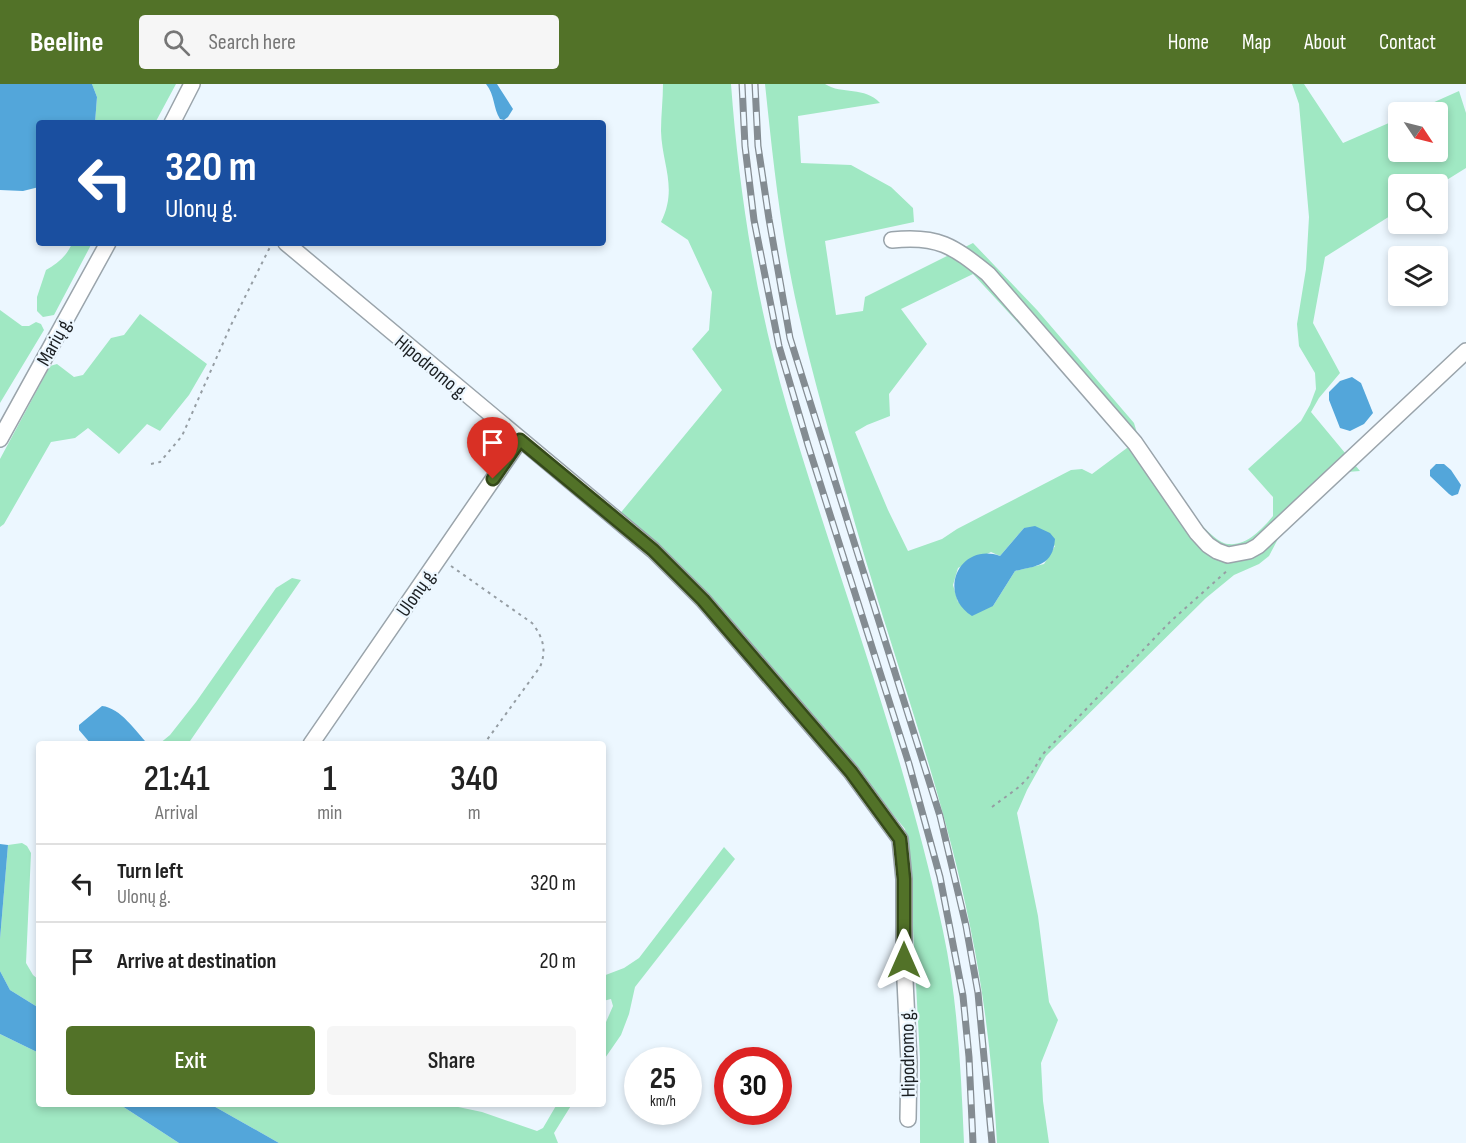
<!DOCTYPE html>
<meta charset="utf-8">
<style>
body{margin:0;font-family:"Sofia Sans Condensed",sans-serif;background:#f6f6f6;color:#222;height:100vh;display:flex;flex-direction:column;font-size:22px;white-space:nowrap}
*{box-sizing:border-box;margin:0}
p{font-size:20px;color:#767676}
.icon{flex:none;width:33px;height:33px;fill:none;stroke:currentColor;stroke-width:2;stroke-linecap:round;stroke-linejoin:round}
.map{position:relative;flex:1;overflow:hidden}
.side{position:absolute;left:36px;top:657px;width:570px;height:366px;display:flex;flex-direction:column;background:#fff;border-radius:6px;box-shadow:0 3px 9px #0003}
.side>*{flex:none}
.top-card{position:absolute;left:36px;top:36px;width:570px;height:126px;border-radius:6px;box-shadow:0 3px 9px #0003;background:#1a4fa0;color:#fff;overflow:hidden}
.needle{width:39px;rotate:125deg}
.fabs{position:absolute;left:1388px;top:18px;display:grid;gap:12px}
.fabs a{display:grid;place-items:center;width:60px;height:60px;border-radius:6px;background:#fff;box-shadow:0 3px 9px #0003;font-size:30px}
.speed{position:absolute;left:624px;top:963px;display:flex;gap:12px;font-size:30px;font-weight:700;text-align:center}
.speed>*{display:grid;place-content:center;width:78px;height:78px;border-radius:50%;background:#fff;box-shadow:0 3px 9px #0003;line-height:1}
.speed small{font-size:15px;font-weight:400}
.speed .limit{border:9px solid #d22;background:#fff;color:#111}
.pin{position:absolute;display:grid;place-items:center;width:51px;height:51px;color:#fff;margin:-62px -26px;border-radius:50% 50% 50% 0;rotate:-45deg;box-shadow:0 0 6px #0007}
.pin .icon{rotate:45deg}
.me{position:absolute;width:66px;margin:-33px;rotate:0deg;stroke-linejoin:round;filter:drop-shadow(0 0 4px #0008)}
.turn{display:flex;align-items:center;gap:21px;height:126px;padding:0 30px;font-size:27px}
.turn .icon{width:78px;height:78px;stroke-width:2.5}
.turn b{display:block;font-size:42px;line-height:51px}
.eta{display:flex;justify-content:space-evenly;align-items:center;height:102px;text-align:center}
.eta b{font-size:36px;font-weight:600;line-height:42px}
.button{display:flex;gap:12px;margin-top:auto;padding:12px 30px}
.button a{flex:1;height:69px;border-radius:6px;background:#527228;color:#fff;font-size:24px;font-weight:600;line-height:69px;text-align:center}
.button a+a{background:#f6f6f6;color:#222}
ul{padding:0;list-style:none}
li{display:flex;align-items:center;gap:18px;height:78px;padding:0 30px;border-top:2px solid #e0e0e0}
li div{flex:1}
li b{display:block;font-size:22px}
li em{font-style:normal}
header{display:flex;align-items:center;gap:36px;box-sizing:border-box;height:84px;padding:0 30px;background:#527228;color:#fff}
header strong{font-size:28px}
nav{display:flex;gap:33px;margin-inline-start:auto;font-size:21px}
.search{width:420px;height:54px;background:#f6f6f6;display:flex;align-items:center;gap:15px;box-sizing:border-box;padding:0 21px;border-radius:6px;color:#767676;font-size:22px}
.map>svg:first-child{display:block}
.green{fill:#a0e8c3;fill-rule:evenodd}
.water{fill:#53a6da}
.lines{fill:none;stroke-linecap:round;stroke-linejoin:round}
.minor-casing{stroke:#9aa4ab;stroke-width:18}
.path{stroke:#959da3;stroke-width:2;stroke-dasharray:3 4.5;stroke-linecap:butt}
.minor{stroke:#fff;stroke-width:15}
.rail-casing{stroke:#848c92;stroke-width:7}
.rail{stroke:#ecf7ff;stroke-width:4.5;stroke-dasharray:14;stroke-linecap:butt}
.route-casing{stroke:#354a1a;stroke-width:15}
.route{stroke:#527228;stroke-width:10}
.labels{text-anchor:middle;stroke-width:4.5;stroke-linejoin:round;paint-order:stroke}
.street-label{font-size:20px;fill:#1b1f22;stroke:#ecf7ff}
</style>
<header>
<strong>Beeline</strong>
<div class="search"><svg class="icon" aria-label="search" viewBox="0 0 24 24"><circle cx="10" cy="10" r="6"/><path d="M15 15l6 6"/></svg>Search here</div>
<nav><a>Home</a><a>Map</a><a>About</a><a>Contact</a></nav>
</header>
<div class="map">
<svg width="1466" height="1059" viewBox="0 0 1466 1059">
<rect width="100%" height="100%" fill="#ecf7ff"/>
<path class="green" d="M92,0H176L155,39H95L97,13Z
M663,0H731C739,108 756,218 787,323C839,498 905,668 943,847C958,917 961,988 964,1059H920V974L909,771L905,745L816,638L618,432L722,306L692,265L709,246L712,208L688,156L661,138C678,104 662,81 661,47C661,31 663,15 663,0Z
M765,0H825C842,11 865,2 880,19L798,32L801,79L851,81L891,103L913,124L914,138L825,157L836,231L863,227L865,213L973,159L1037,226L1134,339L1138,352C1153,374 1204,458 1228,460C1247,462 1262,445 1273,432V413L1248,385L1301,337L1310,321L1316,305L1315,289L1299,262L1297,240L1306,185L1309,133L1299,20L1292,0H1304L1343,59L1398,35V68H1437V28H1412L1459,7L1466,29V84L1437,102V100H1398V127L1325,173L1313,239L1340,289L1319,314L1311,328L1360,387L1347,388L1291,436L1279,453L1269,472L1259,480L1234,491L1206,514L1046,672L1027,706L1017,729L1038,832L1049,918L1058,936L1041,979L1043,1017L1049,1059H997C993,986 985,914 970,842C943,707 894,576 856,443C836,372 814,299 798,227C781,152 773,76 765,0ZM973,190L1131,361L1092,390L1082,385L1071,386L957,445L942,455L908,467L888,426L855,348L867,341L890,332L889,310L927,260L901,225ZM1024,444L1055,462L1044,480L1015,487L993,522L958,518L953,501L958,484L991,468L1000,472Z
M72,159H92L54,231L43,233L37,227V213L46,186C57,180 68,171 72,159Z
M0,226L22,242H29L36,238L41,240L44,246L0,319Z
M140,230L207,280L189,311L160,347L147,340L119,370L88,344L75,354L51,358L4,440L0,443V375L50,282L57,280L74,293L83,291L111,254L124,251Z
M292,494L301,496L188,660H159L170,651L196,618L276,504Z
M22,759L27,762L31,769L26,879L33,891L39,896V924L10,906L0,887V855L8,761Z
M724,763L735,775L635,903L629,930L621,951L603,977V945L613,922L611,915L603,917V892L624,884L639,874Z
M0,950L39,969V1020H119L179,1059H0Z
M210,1020H444L482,1028L537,1047L543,1044L557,1020H572L554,1049L558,1059H279Z"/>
<path class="water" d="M0,0H92L97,13L95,39H39V103L23,107L0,106Z
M486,0H497L513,25L508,33L504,36L500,35C493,24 495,11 486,0Z
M1352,293L1361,299L1373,329L1364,340L1350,347L1340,344L1329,316V308L1340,297Z
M1436,380H1444L1451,386L1461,401L1458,410L1452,412L1449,410L1430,392V386Z
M1035,442L1050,449L1055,455C1053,482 1036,482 1015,487L993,522L972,532C936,509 960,458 1000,472L1024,444Z
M102,622C121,624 135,647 148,660H91L79,646V641Z
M0,760L8,761L0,855Z
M0,887L10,906L39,924V969L0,950Z
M119,1020H210L279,1059H179Z"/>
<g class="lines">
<g class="minor-casing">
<path id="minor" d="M172,39L192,0
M892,156C938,151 953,162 988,190L1135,359L1197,449L1208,461L1217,467L1228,471L1249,467L1258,462L1466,267
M286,159L653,466L703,516L851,688L900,755L904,795V876L909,978L908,1035
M0,355L108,159
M311,660L520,356"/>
</g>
<path class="path" d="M151,380L160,378L182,352L231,241L271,161
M451,482L532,539C543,553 547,566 540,583L484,660
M992,723C1018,703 1026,702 1042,671L1170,538L1229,485"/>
<use href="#minor" class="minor"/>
<g class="rail-casing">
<path id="rail" d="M742,0L745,62L754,136L779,262L808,361L909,680L940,793L963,912L969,973L973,1059
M755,0L758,62L769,135L790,254L940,732L966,842L978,909L992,1059"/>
</g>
<use href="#rail" class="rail"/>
</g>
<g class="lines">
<g class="route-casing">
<path id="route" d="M493,395L520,356L653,466L703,516L851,688L900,755L904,795V876"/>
</g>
<use href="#route" class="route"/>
</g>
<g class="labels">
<g class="street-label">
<text transform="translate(54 257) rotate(-61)" y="7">Marių g.</text>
<text transform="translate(432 283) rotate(40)" y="7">Hipodromo g.</text>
<text transform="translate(416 508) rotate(-55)" y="7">Ulonų g.</text>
<text transform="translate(907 969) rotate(-91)" y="7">Hipodromo g.</text>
</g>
</g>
</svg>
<div class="fabs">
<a><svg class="needle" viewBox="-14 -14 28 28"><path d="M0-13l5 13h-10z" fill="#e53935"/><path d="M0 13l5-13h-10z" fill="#767676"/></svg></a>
<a><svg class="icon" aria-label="search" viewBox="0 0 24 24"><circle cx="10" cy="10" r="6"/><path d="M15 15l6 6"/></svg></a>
<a><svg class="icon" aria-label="layers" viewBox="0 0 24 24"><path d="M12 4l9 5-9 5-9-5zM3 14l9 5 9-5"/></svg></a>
</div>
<div class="speed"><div>25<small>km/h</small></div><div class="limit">30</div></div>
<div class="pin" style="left:493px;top:395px;background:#d93025"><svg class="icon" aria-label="arrive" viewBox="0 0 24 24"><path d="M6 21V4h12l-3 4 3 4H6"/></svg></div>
<svg class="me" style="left:904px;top:876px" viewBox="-20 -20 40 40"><path d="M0-17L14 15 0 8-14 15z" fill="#527228" stroke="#fff" stroke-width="4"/></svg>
<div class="top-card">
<div class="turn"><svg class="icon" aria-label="left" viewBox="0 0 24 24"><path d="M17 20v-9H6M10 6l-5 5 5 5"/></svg><div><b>320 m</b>Ulonų g.</div></div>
</div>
<section class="side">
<div class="eta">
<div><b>21:41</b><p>Arrival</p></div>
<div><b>1</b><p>min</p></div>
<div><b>340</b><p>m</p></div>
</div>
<ul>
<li><svg class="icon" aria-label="left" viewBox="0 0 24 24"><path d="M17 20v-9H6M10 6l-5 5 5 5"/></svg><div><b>Turn left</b><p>Ulonų g.</p></div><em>320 m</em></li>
<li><svg class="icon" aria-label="arrive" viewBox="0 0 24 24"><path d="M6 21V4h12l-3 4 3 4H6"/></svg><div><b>Arrive at destination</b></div><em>20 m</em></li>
</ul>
<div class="button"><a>Exit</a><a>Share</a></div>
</section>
</div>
